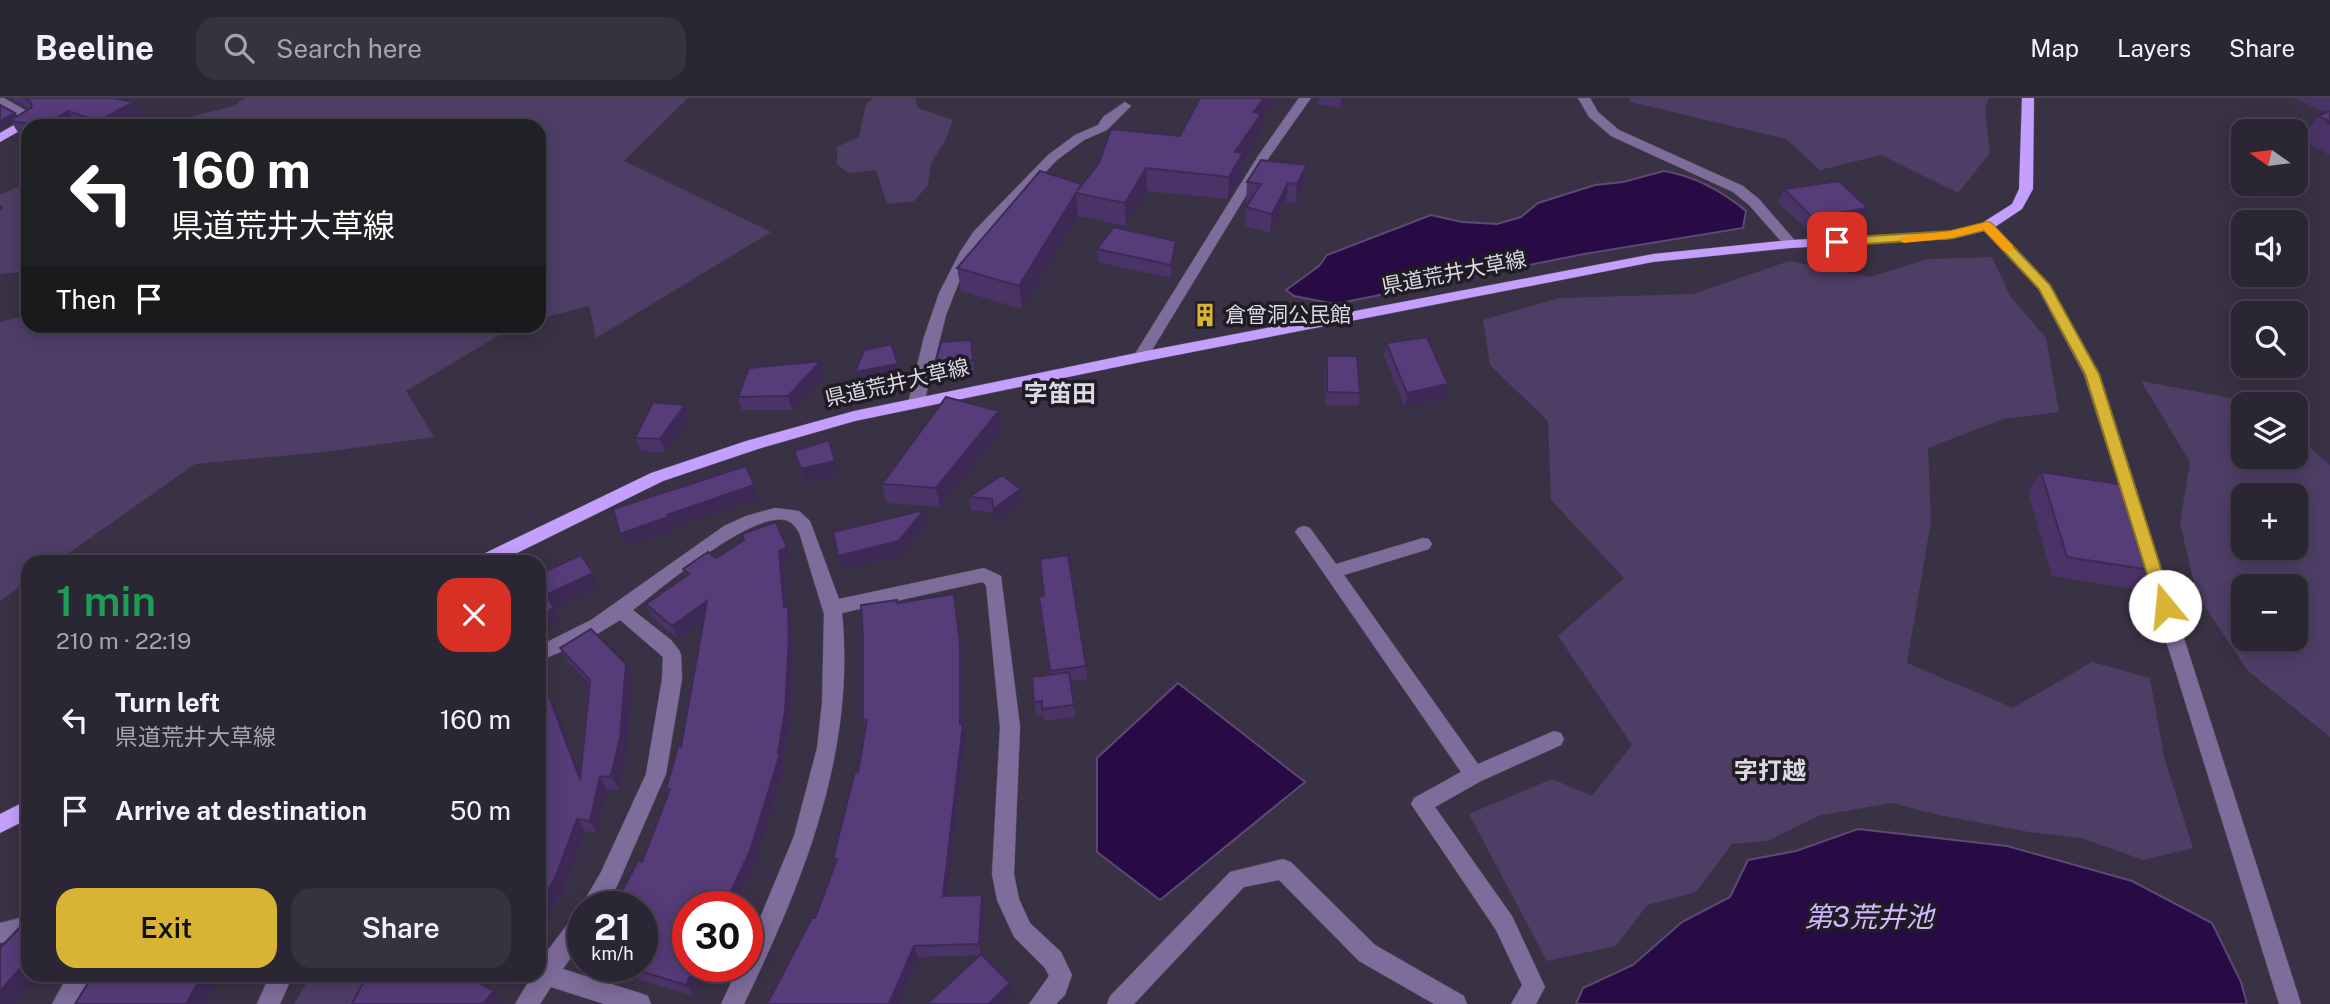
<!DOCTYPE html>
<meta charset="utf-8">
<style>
body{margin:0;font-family:"Public Sans","Noto Sans JP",sans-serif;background:#373240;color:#f1f3f6;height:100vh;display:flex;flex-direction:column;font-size:26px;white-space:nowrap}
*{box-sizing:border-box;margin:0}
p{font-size:23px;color:#a6a5ac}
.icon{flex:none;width:38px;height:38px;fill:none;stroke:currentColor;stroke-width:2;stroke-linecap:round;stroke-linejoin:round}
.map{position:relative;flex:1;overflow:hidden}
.side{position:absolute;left:21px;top:457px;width:525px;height:427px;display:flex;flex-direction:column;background:#2b2634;border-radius:21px;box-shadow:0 4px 18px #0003,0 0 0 2px #47434f}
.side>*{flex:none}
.top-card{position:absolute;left:21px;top:21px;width:525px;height:214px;border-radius:21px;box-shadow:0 4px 18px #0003,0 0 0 2px #47434f;background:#202124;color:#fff;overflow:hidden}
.needle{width:46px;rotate:284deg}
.tools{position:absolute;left:2231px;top:21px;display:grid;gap:14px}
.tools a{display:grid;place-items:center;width:77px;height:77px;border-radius:14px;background:#2b2634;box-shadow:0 4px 18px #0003,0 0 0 2px #47434f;font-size:35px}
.speed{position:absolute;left:567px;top:793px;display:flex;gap:14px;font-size:35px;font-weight:700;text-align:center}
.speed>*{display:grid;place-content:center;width:91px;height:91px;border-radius:50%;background:#2b2634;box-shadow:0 4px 18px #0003,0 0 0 2px #47434f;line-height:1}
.speed small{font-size:18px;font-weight:400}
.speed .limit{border:10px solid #d22;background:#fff;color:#111}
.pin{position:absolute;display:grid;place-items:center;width:60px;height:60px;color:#fff;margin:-30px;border-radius:14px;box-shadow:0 4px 10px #0006}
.me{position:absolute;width:77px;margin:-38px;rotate:343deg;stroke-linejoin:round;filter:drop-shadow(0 0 5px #0008)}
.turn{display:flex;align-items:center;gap:24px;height:147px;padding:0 35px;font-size:32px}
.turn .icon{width:91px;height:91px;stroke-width:2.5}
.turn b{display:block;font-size:49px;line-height:60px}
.then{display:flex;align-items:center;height:66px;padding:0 35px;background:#0003;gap:14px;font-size:26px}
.round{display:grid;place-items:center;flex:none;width:74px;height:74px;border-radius:21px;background:#373240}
.head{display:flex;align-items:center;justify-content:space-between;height:119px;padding:0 35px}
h1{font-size:42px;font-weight:600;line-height:52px;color:#1e9e55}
.cta{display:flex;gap:14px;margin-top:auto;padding:14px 35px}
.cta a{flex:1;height:80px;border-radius:21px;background:#d8b434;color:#111;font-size:28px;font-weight:600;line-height:80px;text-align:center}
.cta a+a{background:#373240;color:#f1f3f6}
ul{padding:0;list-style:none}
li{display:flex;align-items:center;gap:21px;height:91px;padding:0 35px}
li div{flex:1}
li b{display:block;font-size:26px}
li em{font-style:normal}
header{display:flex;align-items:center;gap:42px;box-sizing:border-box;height:98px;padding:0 35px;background:#2b2634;border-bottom:2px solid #47434f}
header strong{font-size:33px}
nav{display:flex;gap:38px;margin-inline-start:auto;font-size:24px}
.search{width:490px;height:63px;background:#373240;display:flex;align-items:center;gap:18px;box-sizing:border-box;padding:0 24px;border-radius:21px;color:#a6a5ac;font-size:26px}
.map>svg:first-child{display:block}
.green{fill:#4e3e66;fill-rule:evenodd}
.water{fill:#280b44;stroke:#5e4874;stroke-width:2}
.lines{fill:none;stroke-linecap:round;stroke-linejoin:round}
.minor-casing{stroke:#565062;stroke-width:1}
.major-casing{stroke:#565062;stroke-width:1}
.minor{fill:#7e6c9a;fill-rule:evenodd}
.major{fill:#c59ffd;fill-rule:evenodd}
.wall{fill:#4a3467}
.shaded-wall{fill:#3c2a54}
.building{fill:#563c78;stroke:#3c2a54;stroke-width:2}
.route{fill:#d8b434;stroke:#8c7522;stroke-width:2}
.slow{fill:#f59e0b}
.labels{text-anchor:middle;stroke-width:7;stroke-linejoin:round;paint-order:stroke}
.street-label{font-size:21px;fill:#dcd8e4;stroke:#1f1c24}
.poi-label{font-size:21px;fill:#dcd8e4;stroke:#1f1c24;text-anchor:start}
.quarter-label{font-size:24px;font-weight:bold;fill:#dcd8e4;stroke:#1f1c24}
.near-water-label{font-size:28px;font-style:italic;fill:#d2b6ff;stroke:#1f1c24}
</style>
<header>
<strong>Beeline</strong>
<div class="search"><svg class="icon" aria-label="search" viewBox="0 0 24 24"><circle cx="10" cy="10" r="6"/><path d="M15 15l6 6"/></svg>Search here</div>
<nav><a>Map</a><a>Layers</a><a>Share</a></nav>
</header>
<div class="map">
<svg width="2330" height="906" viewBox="0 0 2330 906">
<rect width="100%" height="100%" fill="#393245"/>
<path class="green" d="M245,0H688L624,63L771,134L596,240L589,208L539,221V28H209L211,26L193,18L234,8Z
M874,0H915L918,10L953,22L945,43L931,65L928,87L914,103L887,106L876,72L848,75L837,66V49L859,39L866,6Z
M1629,0H1989L1985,10L1990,55L1958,95L1881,57L1820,72L1786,41L1631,4Z
M28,84V173L0,176V113L4,110L0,106V97Z
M1992,159L2010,198L2046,240L2059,314L2003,321L1928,350L1931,422L1907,565L2013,610L2092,564L2150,580L2164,659L2193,750L2143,762L2081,740L2029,734L1939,717L1892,705L1821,717L1767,743L1732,746L1696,794L1647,807L1616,848L1547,863L1469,716L1552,681L1592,698L1632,647L1558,538L1624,480L1551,402L1548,323L1490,267L1483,222L1559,200L1693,196L1789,163L1870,179L1928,161Z
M28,217V228H514L406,293L434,339L324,354L195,366L56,464H28V483L0,503V224Z
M2141,283L2261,306H2244V359H2296V337L2330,367V639L2248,573L2197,497L2180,425L2190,364ZM2244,397H2296V450H2244ZM2244,488H2296V541H2244Z
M311,877H381L365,906H294Z"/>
<path class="water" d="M1664,73C1694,78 1722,93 1746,113L1743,130L1584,156L1335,206L1294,198L1286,192L1319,168L1327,157L1431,117L1462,124L1497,126L1521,119L1538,105L1595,87L1623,84Z
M1178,585L1305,684L1160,802L1097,754V660Z
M1858,731L2007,748L2132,783L2212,825L2241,884L2247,906H1576L1583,890L1633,867L1682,824L1730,799L1748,762L1796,753Z"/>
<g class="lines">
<g class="minor-casing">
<path id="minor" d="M0,0H4L39,20L29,23L0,8Z
M1299,0H1311L1270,58L1146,262H1136L1133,259L1258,58Z
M1578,0H1590L1598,14L1619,32L1743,88L1759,101L1798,146L1796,149H1786L1749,107L1733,94L1611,38L1589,19Z
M1125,4L1131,8L1107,32L1084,42L1057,62L984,138L963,174L946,217L924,305L916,310L910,309L908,305L924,239L939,195L960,154L974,133L1048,57L1075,37L1098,27L1103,19Z
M1987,124L1992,125L2050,187L2100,277L2142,409L2140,413L2134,415L2126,409L2084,277L2039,192L1980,128Z
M775,410L799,413L810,423L839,501L984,470L1001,478L1020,629L1014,776L1019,801L1030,825L1061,854L1072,877L1065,897L1056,906H1029L1049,878L1045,870L1014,839L997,802L992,776L1000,629L986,487L982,484L842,515C856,654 803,784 744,906H721L739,868H747V851L794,738L817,650L822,605L824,516L799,434C796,430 793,425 788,423C754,410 661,491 633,512L671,542L679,552L681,557L682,581L666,676L617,788L604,808H583V812L581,808L601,774L646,676L662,581L663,559L620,522L584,544L539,563V548L591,522L724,428L746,418Z
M1304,428L1310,430L1336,466L1423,440L1429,441L1432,446L1429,451L1344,477L1478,666L1554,633L1561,635L1564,641L1561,647L1481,683L1435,709L1512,818L1545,889L1536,906H1511L1522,887L1496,832L1411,706L1414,700L1461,674L1298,438L1295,434L1298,430Z
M2149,452L2155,454L2158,459L2301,906H2279L2140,459L2143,454Z
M1283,761L1291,764L1375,847L1464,898L1467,906H1434L1359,863L1279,782L1244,789L1134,906H1107L1110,898L1230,774Z
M583,813V842L563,871L640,895L648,898L651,906H604L551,889L540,906H515L530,881L528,877H539V864L575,816Z
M28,818V838L0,845V825Z
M68,877H92L76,906H52Z
M270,877H293L280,906H257Z"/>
</g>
<g class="major-casing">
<path id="major" d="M2022,0H2034L2033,91L2022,111L1992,131L1952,141L1791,150L1653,164L1141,264L855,323L758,351L663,383L499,464H474L477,459L651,375L746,343L854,313L1141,254L1653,156L1791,142L1952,133L1982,125L2012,106L2019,91Z
M33,16L37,17V23L0,44V35Z
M28,702V721L0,735V716Z"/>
</g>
<use href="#minor" class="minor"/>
<use href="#major" class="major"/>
</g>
<path class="wall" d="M12,0H113L142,16L120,28H83L76,26L73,28H28V37L19,36L12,25L0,32V7L18,19L30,11L14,3Z
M1319,0H1350L1340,10L1318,6Z
M2293,0H2330V57L2310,47L2311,45L2302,40L2318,18L2326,14Z
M1261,25L1260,38L1243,63L1242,78L1228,101L1147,93L1126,128L1078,118L1022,211L961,193L957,170L1082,87L1180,38Z
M1307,67L1305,86L1295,105L1286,104L1270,135L1245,128L1246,109L1249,104L1246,103L1247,84Z
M1784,91L1868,110L1862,123L1807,132L1778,104Z
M1176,143V156L1171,180L1098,164L1097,151Z
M971,242L975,276L937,280L935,266Z
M1386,245L1445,300L1405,309L1384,258Z
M1327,258L1360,295L1358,308L1325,307V271Z
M821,263L824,277L792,312H742L738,299Z
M999,313L1002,332L940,409L887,405L882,386Z
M690,321L665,354L641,353L635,340Z
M794,353L835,363L839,376L805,385Z
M2041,374L2163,474L2146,493L2052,478L2028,394Z
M1021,391L1023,405L994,424L993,414L971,412L969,399Z
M787,450L791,463L783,466L787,509L792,522L793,556L790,625L783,664L785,668L756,765L735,808H688L693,898L638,881L598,872L595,868H642V808H618L616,805L642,764L668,696L666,691L681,649L703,523L678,541L652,519L646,506L686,478L683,471L716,460Z
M898,505L956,509L962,558L963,626L966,638L947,798L985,808L981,856L1010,885L1013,896L979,857L918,859L899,906H767L815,820L835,767L833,761L858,674L866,632L863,623Z
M1040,512L1086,568L1087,581L1071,583L1075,619L1044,623L1043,616L1036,617L1032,579L1050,576Z
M560,550L626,566L632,579L627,653L619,691H607L597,735L585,733L564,792L539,835V588L545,599L556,610L580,676L590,586L568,563Z
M93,877H233L228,886H216Z"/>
<path class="shaded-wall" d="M1264,0H1276L1261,25L1260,38L1243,63L1242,78L1228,101L1229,79L1235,54L1254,14Z
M1341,0H1350L1340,10Z
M134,4L142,16L120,28H101L98,23Z
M68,13L76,26L73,28H44Z
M15,15L19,21L10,23L12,25L0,32V23Z
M1307,67L1305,86L1295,105L1297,86Z
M1146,70L1147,93L1126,128L1125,105Z
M1288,85L1286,104L1270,135L1272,116Z
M1076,95L1078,118L1022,211L1019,188Z
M1868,110L1862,123L1807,132L1812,119Z
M1176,143V156L1171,180V167Z
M821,263L824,277L792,312L788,298Z
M898,266L901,279L858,287L855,274Z
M1448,286L1445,300L1405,309L1407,295Z
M685,307L690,321L665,354L660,341Z
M999,313L1002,332L940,409L936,390Z
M835,363L839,376L805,385L801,371Z
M754,387L759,401L672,430L667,417Z
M1021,391L1023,405L994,424L993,411Z
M924,412L927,426L902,457L842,471L838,458Z
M668,419L673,432L626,449L620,436Z
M787,450L791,463L783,466L788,522L784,509L779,453Z
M593,475L599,488L553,510L546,497Z
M954,496L962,558L963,633V626L966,638L946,809L943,798Z
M707,503L712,516L678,541L672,528Z
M788,509L792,522L793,556L790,625L783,664L785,668L756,765L735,808H724L778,656Z
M554,510L561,523L542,533L539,528V518Z
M626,566L632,579V584L627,653L619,691L611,678Z
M549,598L556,610L587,694L580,682Z
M600,679L607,691L597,735L590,723Z
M577,721L585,733L564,792L539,835V808Z
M982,797L985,808L981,857L979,846Z
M914,848L918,859L899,906H889Z
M28,862V877H41L15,906H0V893Z
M695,868H707L693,898L686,887Z
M202,877H204L216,886L206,906H186Z
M215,877H233L228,886Z
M1010,885L1013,896L1002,906H989Z
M494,893L503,904L501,906H483Z"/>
<path class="building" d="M25,0H113L134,4L98,23L68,13L44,28L10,23L32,9L30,3Z
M1200,0H1264L1254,14L1261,16L1235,54L1243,55L1229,79L1146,70L1125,105L1076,95L1019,188L957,170L1040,73L1082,86L1077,93L1099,65L1111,31L1180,38Z
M0,7L15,15L0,23Z
M2330,13V26L2326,24L2330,23L2318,18Z
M1261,62L1307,67L1297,86L1288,85L1272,116L1246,109L1261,86L1247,84Z
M1839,83L1868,110L1812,119L1784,91Z
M1114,129L1176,143L1171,167L1097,151Z
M1427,239L1448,286L1407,295L1386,245Z
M971,242L973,262L935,266L941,244Z
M891,246L898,266L855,274L864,252Z
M1327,258H1357L1360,295L1327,294Z
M821,263L788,298L738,299L749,270Z
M946,299L999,313L936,390L882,386Z
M653,304L685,307L660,341L635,340Z
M829,342L835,363L801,371L794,353Z
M746,368L754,387L667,417L668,419L620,436L613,411Z
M2041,374L2131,388L2163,474L2067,459Z
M1002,377L1021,391L993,411L992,401L969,399Z
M924,412L899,443L838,458L833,434Z
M776,424L787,450L779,453L784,509H788L789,543L785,613L778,656H780L750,753L724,808H688V868H695L686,887L623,868H642V808H621L622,806L616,805L638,763L642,764L670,691H666L678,649H681L707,503L672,528L646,506L689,476L683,471L708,454L716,460L744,442L742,436Z
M581,457L593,475L546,497L554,510L539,518V474L543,472L544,474Z
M1068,457L1086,568L1050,573L1039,499L1044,498L1040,461Z
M954,496L960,545V626H963L943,798L982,797L979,846L914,848L889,906H767L812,820H815L837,761H833L855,673L858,674L867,622L863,623V541L861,507L897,502V505Z
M591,531L626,566L620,640L611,678L600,679L590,723L577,721L555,780L539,808V591L543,600L549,598L580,682L590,582L560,550Z
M1069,574L1074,607L1042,611V603L1034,604L1032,579Z
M24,825L28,827V862L0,893V850Z
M981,856L1010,885L989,906H927Z
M93,877H202L186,906H75Z
M367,877H464L494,893L483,906H352Z"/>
<path class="route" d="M1987,124L1991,125L2050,187L2099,276L2173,508L2171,513H2159L2157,508L2085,276L2039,191L1984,132L1952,140L1837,148L1831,144L1837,140L1951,133Z"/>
<path class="slow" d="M1987,124L1991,125L2013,148V153H2004L1984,132L1952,140L1904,145L1898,141L1904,138L1951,133Z"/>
<defs>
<g id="building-bare" transform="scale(1.89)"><path d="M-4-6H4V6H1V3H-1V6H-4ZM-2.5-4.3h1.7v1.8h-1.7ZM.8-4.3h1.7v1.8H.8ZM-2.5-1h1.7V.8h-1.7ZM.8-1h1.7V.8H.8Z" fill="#d8b434" stroke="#1f1c24" stroke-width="2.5" paint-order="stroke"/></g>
</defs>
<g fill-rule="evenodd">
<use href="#building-bare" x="1205" y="217"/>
</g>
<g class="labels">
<g class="street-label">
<text transform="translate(1454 175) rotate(-11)" y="7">県道荒井大草線</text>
<text transform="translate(897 285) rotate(-13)" y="7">県道荒井大草線</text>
</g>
<g class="poi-label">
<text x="1225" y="224">倉曾洞公民館</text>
</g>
<g class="quarter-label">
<text x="1060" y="304">字笛田</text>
<text x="1770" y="681">字打越</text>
</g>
<g class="near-water-label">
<text x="1869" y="829">第3荒井池</text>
</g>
</g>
</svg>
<div class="tools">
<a><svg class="needle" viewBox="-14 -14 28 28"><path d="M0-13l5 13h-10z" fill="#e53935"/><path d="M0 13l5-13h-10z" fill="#a6a5ac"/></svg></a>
<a><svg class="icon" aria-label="sound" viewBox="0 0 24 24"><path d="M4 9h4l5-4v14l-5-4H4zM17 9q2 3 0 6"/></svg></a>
<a><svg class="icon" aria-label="search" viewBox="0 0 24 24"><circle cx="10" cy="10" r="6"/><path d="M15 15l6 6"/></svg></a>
<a><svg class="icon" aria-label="layers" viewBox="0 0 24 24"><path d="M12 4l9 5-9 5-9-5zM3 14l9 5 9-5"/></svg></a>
<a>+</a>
<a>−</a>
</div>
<div class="speed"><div>21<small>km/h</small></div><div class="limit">30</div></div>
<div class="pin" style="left:1837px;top:144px;background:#d93025"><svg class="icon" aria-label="arrive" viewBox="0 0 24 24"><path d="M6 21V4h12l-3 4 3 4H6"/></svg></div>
<svg class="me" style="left:2165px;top:508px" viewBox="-20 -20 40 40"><circle r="19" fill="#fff"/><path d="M0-13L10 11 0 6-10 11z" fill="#d8b434"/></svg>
<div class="top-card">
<div class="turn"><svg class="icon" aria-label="left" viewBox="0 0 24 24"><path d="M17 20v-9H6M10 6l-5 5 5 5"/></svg><div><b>160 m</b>県道荒井大草線</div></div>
<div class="then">Then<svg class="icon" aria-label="arrive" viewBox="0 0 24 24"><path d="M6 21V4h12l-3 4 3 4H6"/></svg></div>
</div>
<section class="side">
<div class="head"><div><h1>1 min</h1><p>210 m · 22:19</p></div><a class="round" style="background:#d93025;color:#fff"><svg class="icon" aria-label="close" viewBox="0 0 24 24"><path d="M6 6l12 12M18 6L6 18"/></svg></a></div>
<ul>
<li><svg class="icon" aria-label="left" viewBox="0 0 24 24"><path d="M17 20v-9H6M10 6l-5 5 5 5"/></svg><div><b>Turn left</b><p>県道荒井大草線</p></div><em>160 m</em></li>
<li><svg class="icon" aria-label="arrive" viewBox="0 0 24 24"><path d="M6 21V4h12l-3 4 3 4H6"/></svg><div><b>Arrive at destination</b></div><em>50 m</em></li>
</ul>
<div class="cta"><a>Exit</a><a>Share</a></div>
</section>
</div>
